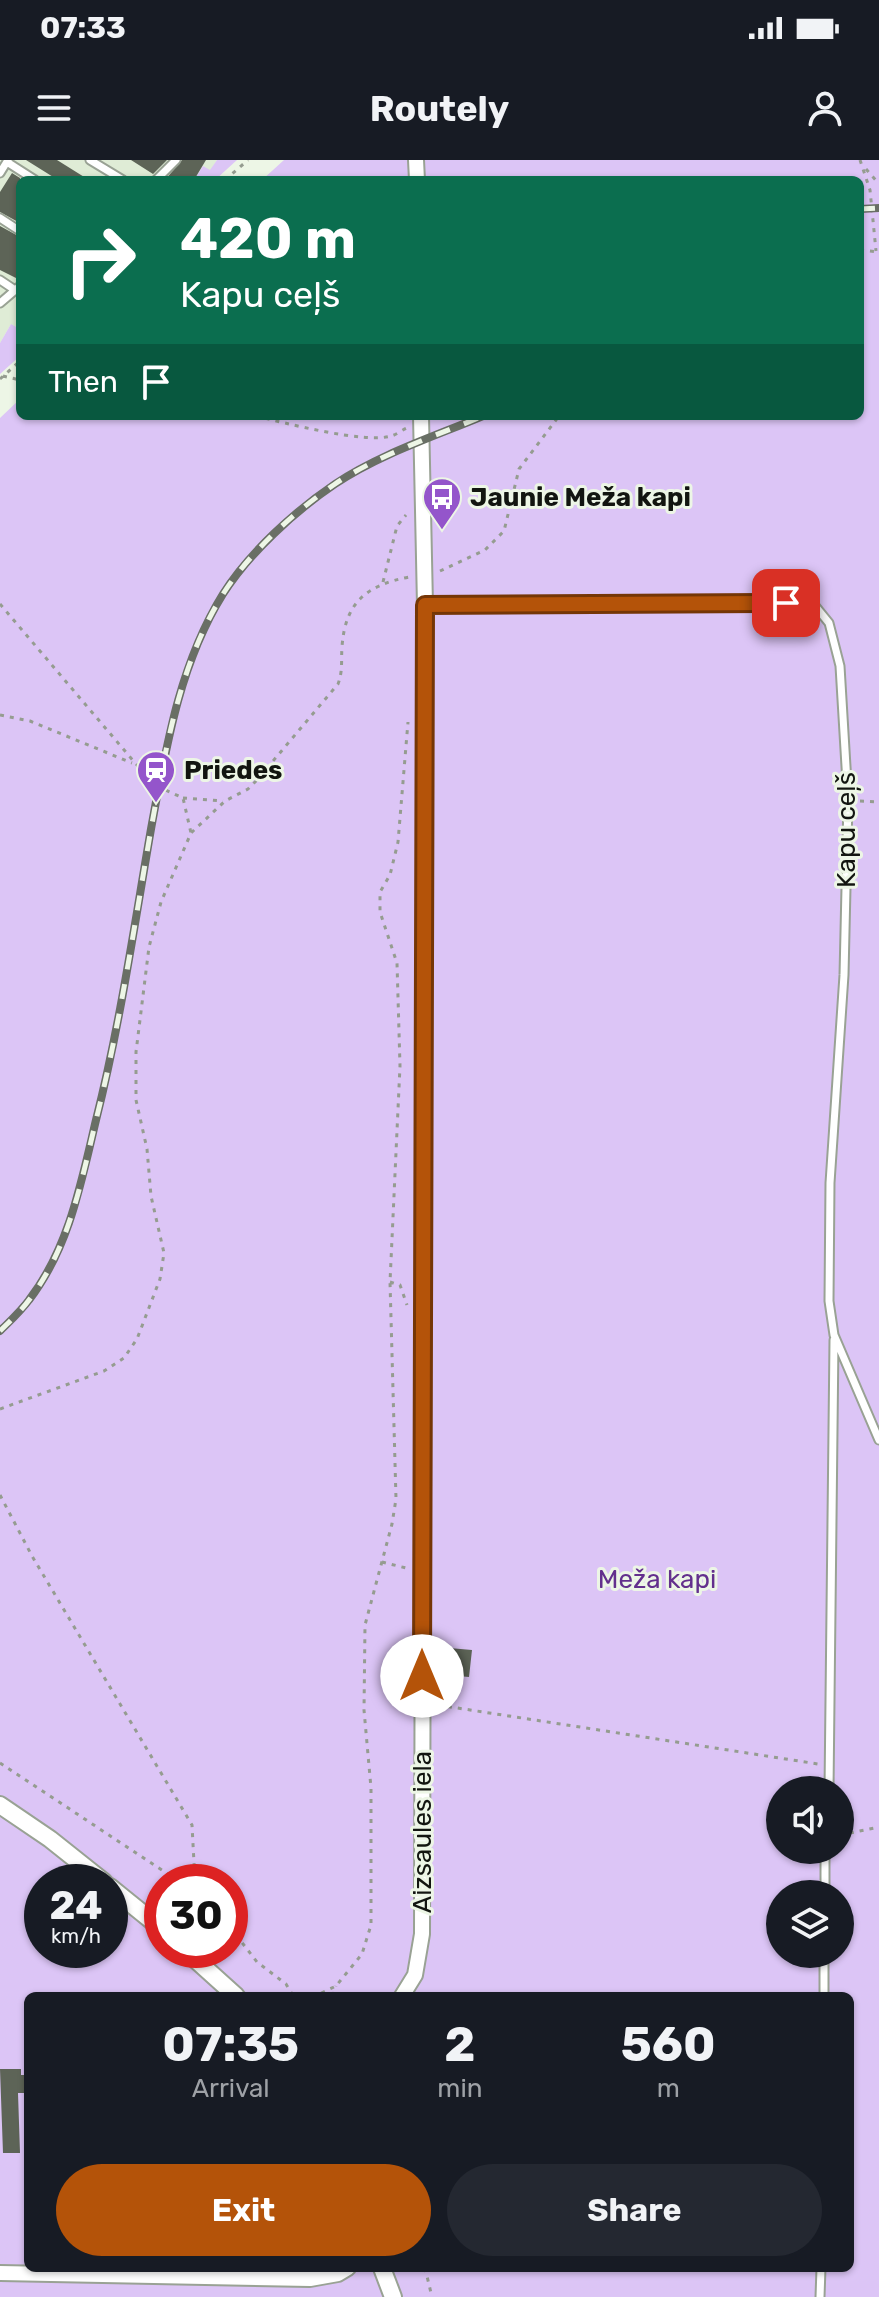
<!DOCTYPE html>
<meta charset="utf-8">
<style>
body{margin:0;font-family:Rubik,sans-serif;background:#242831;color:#f1f3f6;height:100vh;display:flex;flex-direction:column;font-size:30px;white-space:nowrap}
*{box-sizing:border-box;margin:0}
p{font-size:26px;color:#9ea1a6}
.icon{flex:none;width:44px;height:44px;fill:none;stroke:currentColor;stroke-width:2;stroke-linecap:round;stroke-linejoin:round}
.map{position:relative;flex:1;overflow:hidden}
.details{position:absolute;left:24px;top:1832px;width:830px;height:280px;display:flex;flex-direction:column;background:#171b24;border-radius:12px;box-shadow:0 2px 6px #0004}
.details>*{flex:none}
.hud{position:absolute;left:16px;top:16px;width:848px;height:244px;border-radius:12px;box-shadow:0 2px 6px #0004;background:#0b6e4f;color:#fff;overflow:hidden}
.fabs{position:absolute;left:766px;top:1616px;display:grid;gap:16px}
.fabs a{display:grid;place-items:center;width:88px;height:88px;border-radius:50%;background:#171b24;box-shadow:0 2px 6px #0004;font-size:40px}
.speed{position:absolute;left:24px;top:1704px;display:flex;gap:16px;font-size:40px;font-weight:700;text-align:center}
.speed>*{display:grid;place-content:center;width:104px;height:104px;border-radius:50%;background:#171b24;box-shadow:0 2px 6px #0004;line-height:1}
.speed small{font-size:20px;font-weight:400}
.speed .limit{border:12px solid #d22;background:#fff;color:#111}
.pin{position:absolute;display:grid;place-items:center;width:68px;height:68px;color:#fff;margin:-34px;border-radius:16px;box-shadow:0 4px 12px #0006}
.me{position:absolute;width:88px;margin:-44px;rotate:0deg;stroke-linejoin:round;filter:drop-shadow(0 0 6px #0008)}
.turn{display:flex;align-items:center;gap:28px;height:168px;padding:0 32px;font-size:36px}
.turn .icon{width:104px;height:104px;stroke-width:2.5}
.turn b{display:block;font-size:56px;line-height:68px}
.then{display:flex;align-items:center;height:76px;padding:0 32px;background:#0003;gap:16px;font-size:30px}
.eta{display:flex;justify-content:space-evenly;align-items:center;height:136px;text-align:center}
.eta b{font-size:48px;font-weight:700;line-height:56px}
.action{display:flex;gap:16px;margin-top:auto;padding:16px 32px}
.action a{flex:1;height:92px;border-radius:48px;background:#b45309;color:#fff;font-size:32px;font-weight:700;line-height:92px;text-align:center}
.action a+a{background:#242831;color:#f1f3f6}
.status{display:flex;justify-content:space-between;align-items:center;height:56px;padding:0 40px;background:#171b24;direction:ltr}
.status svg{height:22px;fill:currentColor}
header{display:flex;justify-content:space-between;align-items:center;height:104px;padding:0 32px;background:#171b24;font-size:36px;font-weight:700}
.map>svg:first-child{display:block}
.built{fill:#dfecd6}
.green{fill:#dcc5f6;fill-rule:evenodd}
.building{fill:#5d6457}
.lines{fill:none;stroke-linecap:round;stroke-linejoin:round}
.service-casing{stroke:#99a294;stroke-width:11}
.minor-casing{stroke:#99a294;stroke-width:18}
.tertiary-casing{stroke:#99a294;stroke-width:20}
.path{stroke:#959c90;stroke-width:3;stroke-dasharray:4 6;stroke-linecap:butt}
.service{stroke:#fff;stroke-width:7}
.minor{stroke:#fff;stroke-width:14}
.tertiary{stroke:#fff;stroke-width:16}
.rail-casing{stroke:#696f65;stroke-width:8}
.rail{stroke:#edf6e6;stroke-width:5;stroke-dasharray:15;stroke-linecap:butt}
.route-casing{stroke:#753606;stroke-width:20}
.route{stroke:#b45309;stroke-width:14}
.labels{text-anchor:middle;stroke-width:6;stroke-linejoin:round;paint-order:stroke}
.poi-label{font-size:26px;font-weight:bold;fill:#121510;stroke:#edf6e6;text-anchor:start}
.street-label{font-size:26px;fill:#121510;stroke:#edf6e6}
.park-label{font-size:26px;fill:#632f8d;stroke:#edf6e6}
</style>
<div class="status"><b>07:33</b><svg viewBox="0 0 49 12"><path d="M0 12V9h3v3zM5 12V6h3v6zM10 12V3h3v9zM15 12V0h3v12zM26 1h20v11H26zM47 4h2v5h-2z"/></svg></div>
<header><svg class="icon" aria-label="menu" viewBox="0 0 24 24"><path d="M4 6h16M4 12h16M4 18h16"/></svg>Routely<svg class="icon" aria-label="person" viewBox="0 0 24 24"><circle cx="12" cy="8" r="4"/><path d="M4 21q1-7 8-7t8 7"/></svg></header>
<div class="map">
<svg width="879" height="2137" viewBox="0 0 879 2137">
<rect width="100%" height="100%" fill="#edf6e6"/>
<path class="built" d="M0,0H217L210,11L203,6L194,20H20V169L11,164L0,183Z"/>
<path class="green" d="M217,0H237L215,20H194L203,6L210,10Z
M284,0H879V2137H0V258L20,239V256H860V20H262ZM780,1630H840V1690H780ZM42,1722H110V1790H42ZM162,1722H230V1790H162ZM780,1734H840V1794H780ZM28,1836H850V2108H28Z
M11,164L20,169V196L0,214V183Z"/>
<path class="building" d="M26,0H57L89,20H58Z
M131,0H167L153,14Z
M182,0H206L194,20H165Z
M12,13L20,18V63L0,52V32Z
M0,66L20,77V120L0,110Z
M449,1488L472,1490L469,1517L447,1515Z
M0,1909H21V1915H28V1933H18L20,1993H3Z"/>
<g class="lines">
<g class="service-casing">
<path id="service" d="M90,0L123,20
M7,2L35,20
M0,13L8,0
M156,20L176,0
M0,58L20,71
M0,120L15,130
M0,143L20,126
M425,445L786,443L816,447L829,463L840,506L848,640L844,815L830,1023L829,1141L834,1175L879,1280
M829,1630L834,1180
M825,1734V1690
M824,1836V1794
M820,2137L821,2108"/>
</g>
<g class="minor-casing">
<path id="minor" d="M416,0L417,20
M402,1836L415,1815L422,1774L425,445L421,256
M0,2113L310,2119L338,2114L348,2108"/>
</g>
<g class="tertiary-casing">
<path id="tertiary" d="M0,1645L50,1679L104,1722
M110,1727L162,1769
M185,1790L236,1836
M382,2108L393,2137"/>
</g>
<path class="path" d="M860,0L870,30L876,91
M866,9L879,24
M225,20L248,0
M860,90L879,92
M3,216L20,220
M0,219L20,201
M256,256C285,263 365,284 391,276C396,275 402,270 407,268
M440,411L485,390L504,371L519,309L559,256
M383,422L397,366L406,355
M0,444L136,604L159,627L183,638L191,673
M0,555L30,561L132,603
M183,638L223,641
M860,641L879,642
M390,1122L400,1125L407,1145
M0,1249L104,1211L124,1198L137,1179L160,1119L164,1093L151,1036L147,989L136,940V892L149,787L161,742L191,673L225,641L248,629L257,620L338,524C343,511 341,501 342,487C345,442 367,425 409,417
M0,1335L32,1396L192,1665L195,1722
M382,1402L406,1408
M438,1545L818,1604
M0,1603L180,1722
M840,1675L879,1667
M230,1767L257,1802L286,1824L292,1834
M292,1835L315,1836L336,1826L362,1794L371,1765V1628L364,1550L365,1465L392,1364L396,1339L390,1122L400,906L397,803L380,752V732L390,715L398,682L408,562
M333,1836L336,1826
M425,2108L432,2137"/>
<use href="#service" class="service"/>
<use href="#minor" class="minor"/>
<use href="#tertiary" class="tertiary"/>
<g class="rail-casing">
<path id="rail" d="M860,49L879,48
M0,1171C10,1161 21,1151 29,1140C69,1088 81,1023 96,960C120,865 134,767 151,669C166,588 179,505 223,434C249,393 295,351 335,324C380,294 433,277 483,256"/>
</g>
<use href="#rail" class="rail"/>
</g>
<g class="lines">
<g class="route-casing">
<path id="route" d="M422,1516L425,445L786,443"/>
</g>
<use href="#route" class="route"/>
</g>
<defs>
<g id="bus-pin" transform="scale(2)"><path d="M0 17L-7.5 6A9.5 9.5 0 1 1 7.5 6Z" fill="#9455cb" stroke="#edf6e6"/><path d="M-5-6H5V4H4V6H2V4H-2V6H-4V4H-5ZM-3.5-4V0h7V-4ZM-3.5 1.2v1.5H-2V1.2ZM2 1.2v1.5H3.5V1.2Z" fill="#fff"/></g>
<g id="station-pin" transform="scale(2)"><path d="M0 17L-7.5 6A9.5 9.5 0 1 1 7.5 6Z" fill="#9455cb" stroke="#edf6e6"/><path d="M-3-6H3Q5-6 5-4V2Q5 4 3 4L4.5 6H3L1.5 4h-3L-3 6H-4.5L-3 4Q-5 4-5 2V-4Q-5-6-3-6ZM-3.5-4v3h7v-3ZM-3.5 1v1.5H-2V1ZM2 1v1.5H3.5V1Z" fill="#fff"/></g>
</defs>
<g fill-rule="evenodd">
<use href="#bus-pin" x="442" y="337"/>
<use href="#station-pin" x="156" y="610"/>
</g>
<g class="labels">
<g class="poi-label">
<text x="470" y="346">Jaunie Meža kapi</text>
<text x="184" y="619">Priedes</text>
</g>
<g class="street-label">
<text transform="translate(846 670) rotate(-90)" y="9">Kapu ceļš</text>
<text transform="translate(422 1672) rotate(-90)" y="9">Aizsaules iela</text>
</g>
<g class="park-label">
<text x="657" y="1428">Meža kapi</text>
</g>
</g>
</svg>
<div class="fabs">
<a><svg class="icon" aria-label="sound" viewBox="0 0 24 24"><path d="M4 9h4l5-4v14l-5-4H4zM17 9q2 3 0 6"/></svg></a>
<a><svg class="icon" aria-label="layers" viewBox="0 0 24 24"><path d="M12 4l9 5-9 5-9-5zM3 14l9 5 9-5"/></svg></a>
</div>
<div class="speed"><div>24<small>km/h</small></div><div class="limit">30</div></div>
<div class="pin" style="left:786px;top:443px;background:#d93025"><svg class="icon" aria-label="arrive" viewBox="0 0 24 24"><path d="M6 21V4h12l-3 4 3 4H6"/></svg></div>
<svg class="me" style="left:422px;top:1516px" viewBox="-20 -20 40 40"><circle r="19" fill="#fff"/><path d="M0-13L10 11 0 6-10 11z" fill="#b45309"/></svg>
<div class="hud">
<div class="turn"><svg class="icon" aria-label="right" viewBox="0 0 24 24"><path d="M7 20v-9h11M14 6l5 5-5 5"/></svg><div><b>420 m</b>Kapu ceļš</div></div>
<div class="then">Then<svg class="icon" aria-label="arrive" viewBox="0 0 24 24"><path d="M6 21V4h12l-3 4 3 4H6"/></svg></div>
</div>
<section class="details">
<div class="eta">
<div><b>07:35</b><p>Arrival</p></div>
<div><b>2</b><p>min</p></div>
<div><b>560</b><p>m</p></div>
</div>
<div class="action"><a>Exit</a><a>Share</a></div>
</section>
</div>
